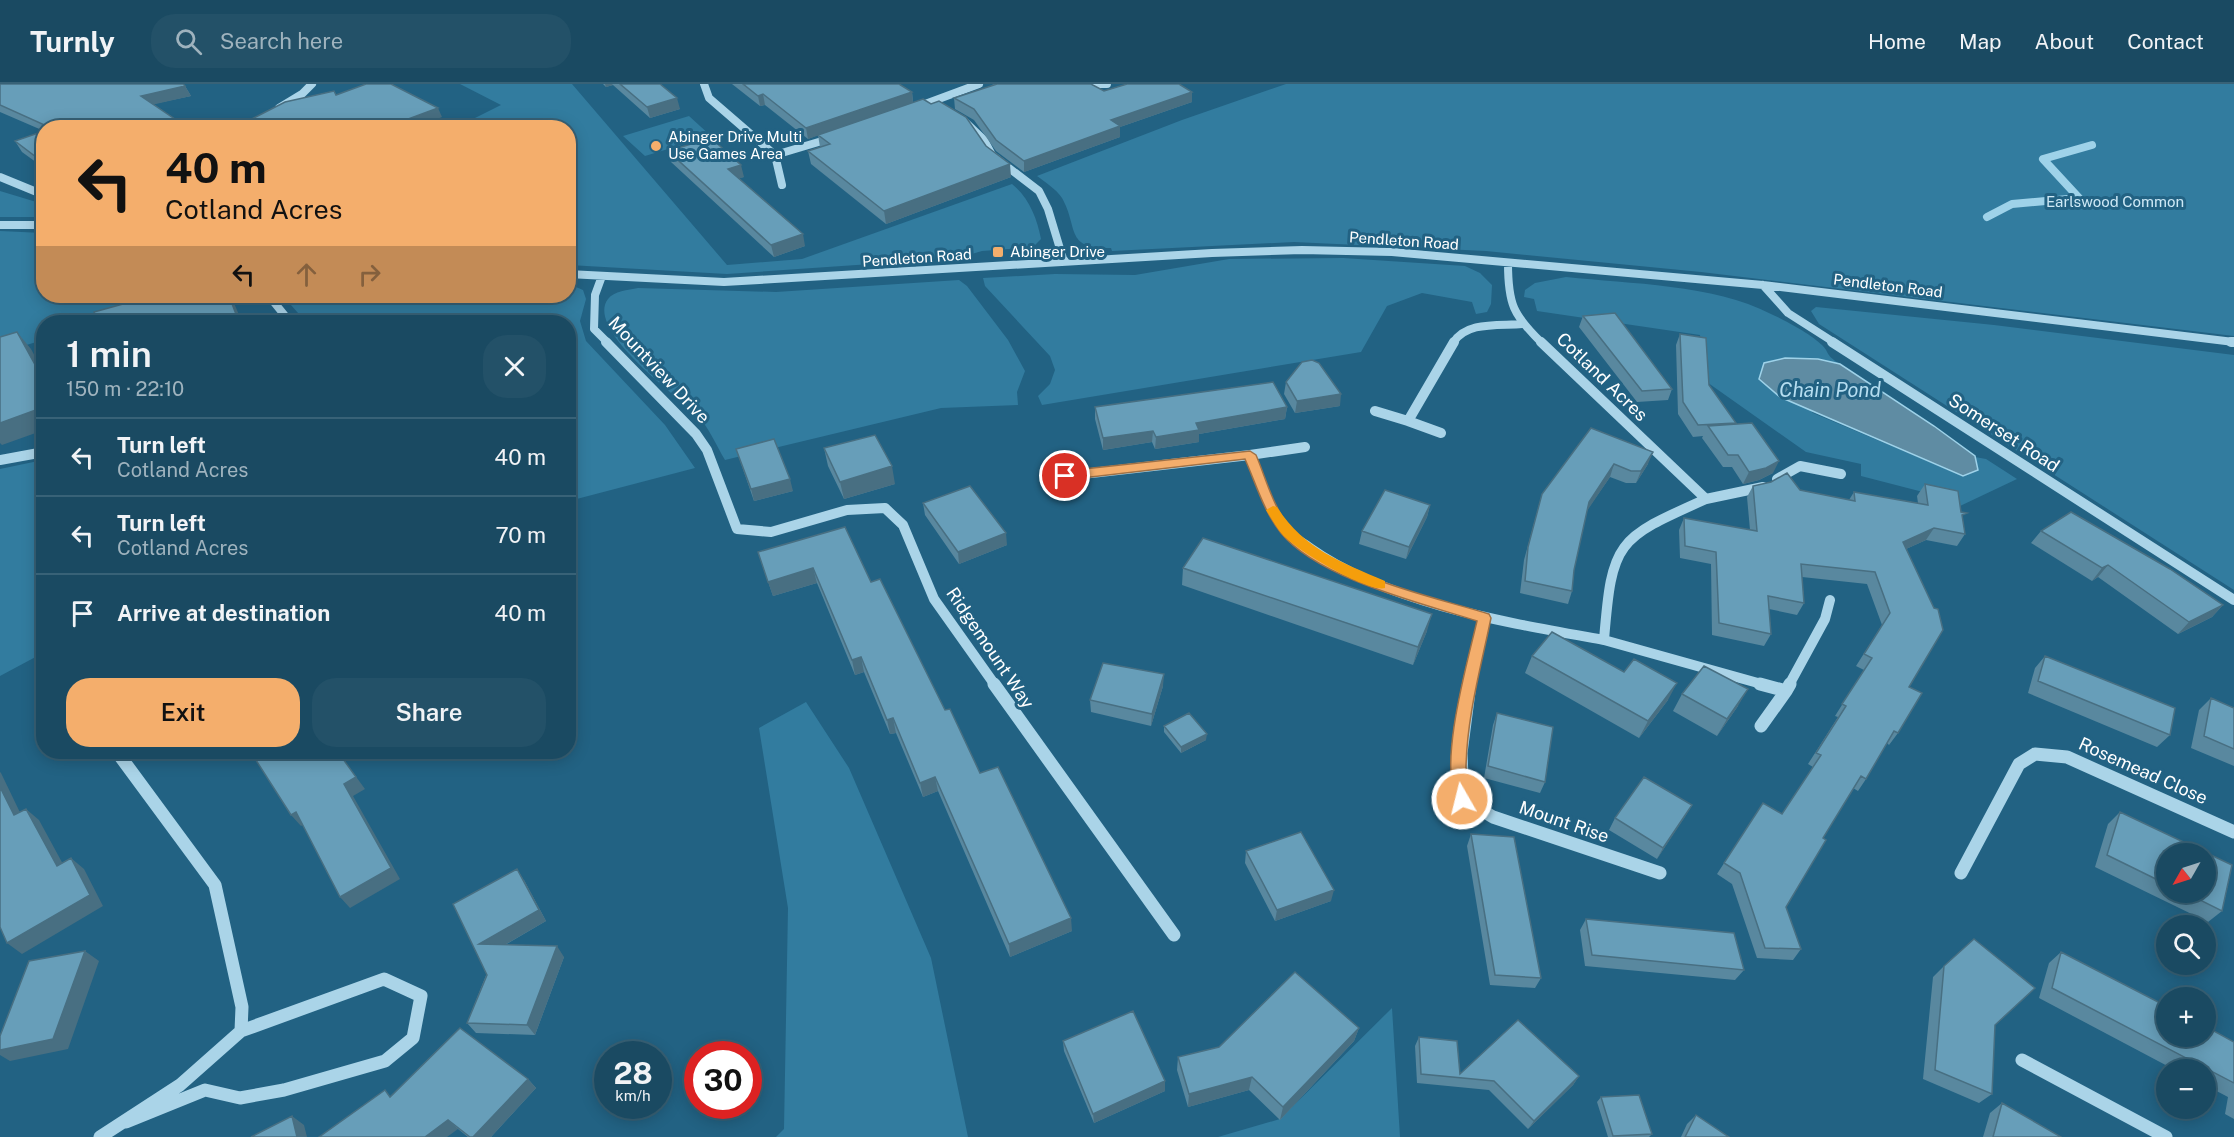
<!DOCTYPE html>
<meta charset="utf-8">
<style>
body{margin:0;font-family:"Public Sans",sans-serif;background:#235168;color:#f1f3f6;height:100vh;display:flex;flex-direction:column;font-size:22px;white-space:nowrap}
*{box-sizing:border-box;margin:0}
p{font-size:20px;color:#9fb3be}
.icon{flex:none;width:33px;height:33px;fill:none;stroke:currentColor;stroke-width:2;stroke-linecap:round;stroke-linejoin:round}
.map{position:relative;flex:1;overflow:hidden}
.sheet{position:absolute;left:36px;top:231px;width:540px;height:444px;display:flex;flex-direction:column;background:#1a4a62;border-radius:24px;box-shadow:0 3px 15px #0003,0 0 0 2px #386277}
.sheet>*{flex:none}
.banner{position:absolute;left:36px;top:36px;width:540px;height:183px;border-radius:24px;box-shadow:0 3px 15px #0003,0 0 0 2px #386277;background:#f4ae6c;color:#111;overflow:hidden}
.needle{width:39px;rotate:231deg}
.buttons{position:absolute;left:2156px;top:759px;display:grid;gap:12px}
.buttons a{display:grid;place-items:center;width:60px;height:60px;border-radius:50%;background:#1a4a62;box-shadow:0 3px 15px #0003,0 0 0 2px #386277;font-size:30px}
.speed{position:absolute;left:594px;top:957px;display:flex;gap:12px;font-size:30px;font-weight:700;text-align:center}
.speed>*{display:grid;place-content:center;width:78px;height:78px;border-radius:50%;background:#1a4a62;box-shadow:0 3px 15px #0003,0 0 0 2px #386277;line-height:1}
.speed small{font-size:15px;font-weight:400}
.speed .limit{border:9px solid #d22;background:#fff;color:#111}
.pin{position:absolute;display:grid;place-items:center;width:51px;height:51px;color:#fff;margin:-26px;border:3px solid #fff;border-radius:50%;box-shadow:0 2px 6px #0007}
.me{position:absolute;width:66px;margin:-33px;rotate:352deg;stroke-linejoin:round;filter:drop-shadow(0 0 4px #0008)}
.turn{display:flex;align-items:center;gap:21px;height:126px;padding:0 30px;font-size:27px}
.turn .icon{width:78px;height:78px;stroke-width:2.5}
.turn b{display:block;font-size:42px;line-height:51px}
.lanes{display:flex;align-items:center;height:57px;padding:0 30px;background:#0003;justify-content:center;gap:30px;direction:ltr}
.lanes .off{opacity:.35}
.round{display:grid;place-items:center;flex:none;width:63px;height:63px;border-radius:24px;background:#235168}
.summary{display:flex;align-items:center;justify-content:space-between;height:102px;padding:0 30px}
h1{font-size:36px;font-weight:600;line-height:45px}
.action{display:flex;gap:12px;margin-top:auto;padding:12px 30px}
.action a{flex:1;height:69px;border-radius:24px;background:#f4ae6c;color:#111;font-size:24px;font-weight:600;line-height:69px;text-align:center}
.action a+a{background:#235168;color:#f1f3f6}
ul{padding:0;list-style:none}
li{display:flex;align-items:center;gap:18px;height:78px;padding:0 30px;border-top:2px solid #386277}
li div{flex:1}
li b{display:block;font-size:22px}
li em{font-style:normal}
header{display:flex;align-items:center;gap:36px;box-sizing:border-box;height:84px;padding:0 30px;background:#1a4a62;border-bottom:2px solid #386277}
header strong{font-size:28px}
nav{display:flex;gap:33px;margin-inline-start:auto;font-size:21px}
.search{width:420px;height:54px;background:#235168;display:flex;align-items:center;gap:15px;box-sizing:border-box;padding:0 21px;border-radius:24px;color:#9fb3be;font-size:22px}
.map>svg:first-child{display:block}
.green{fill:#327c9f}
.water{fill:#5f8ca3;stroke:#9ed2e9;stroke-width:1.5}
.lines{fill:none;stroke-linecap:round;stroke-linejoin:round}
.stream{stroke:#9ed2e9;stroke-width:8}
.minor-far2{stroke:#aad4e8;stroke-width:8}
.minor-far1{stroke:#aad4e8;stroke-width:10}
.minor{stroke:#aad4e8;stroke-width:13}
.wall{fill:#59889f;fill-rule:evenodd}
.shaded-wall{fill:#486f82}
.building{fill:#679eb9;stroke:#486f82;stroke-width:1.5}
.route{fill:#f4ae6c;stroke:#9f7146;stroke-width:1.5}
.slow{fill:#f59e0b}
.poi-dot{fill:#f4ae6c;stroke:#226283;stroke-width:2}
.labels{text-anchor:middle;stroke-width:6;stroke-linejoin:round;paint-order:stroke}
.far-poi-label{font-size:15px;fill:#fff;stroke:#226283;text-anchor:start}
.far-park-label{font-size:15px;fill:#cee9f6;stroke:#226283}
.far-street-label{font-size:15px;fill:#fff;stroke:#226283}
.street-label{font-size:18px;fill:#fff;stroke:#226283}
.water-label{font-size:20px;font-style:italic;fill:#b5ddf0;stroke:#226283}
</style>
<header>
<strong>Turnly</strong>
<div class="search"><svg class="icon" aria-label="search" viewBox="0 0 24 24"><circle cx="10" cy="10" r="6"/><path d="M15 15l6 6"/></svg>Search here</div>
<nav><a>Home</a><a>Map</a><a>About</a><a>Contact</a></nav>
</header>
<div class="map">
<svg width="2234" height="1053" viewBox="0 0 2234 1053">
<rect width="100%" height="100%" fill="#226283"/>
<path class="green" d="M460,0H572L727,181L802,175L1012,100C1029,114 1037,134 1041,155L1033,163L982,167L958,174L727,190L569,181L568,44L457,43L501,21Z
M1286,0H2234V252L1701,188L1486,167L1294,158L1112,167L1111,164C1064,165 1079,144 1062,114C1056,105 1045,98 1037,92L1182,36Z
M689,32L711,52L645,72L623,52Z
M0,107L43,120V133H0Z
M0,147L43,149L44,212H173L101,231L94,238H44L43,256L0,269Z
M1343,174L1465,182L1480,189L1492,201L1491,220L1487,228L1476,230L1472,218L1422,209L1387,222L1361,268L1042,321L1038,312L1050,300L1055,286L1050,272L985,202L983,194L1055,190L1135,191L1229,175Z
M1566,193C1630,200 1713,200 1771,230C1785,236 1812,251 1822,261C1830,269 1825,271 1840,280C1813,274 1790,272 1764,279L1813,329L1963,392L1978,386L1975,373L1986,375L2017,395L1960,422L1950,415L1861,392V380L1806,368L1704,296L1700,251L1537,227L1534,215L1524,213L1525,206L1535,199Z
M959,196L967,202L1008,256L1025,287L1017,308L1018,321L941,324L725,376C716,361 708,341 695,329C675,311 585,245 608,215C614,207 628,206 638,204L776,208Z
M569,200L583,206L586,215L580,237L586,257L665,341L695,384L569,417L568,238H306L283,212H568Z
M1816,223L1994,241L2234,271V506L1819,240L1811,227Z
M43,376V569L0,592V385Z
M806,618L849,684L931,874L968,1053H776L784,1045L788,824L759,644Z
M1392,924L1400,1053H1218L1280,1035Z"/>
<path class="water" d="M1785,274L1818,275L1840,280L1934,342L1975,372L1978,386L1963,392L1780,313L1759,295L1764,279Z"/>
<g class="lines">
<path class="stream" d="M1987,133L2012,120L2079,114L2043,75L2092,61"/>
<path class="minor-far2" d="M704,0L709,14L775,71L832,54
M1094,0H1107
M917,23L979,0
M279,24L302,10L312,0
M963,36L984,56L992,71L1039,107L1048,125L1064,178
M775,71L782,101
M0,93L44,111
M0,141H44
M1508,179C1508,220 1513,231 1542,259
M568,190L724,198L1212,169L1302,166L1392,168L1763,201L2234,258
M602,192L595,211L594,245L608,259
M1763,201L1788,229L1835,259
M269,212L290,238
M274,238L287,235
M1453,259C1466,237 1499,242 1522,240"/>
<path class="minor-far1" d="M606,258L696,350L707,366L737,445L771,448L847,426L885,424L903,441L934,515L995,601
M1832,258L2234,516
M2231,258H2234
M1375,327L1408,337L1454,258
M1408,337L1441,349
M1250,371L1305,363
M0,376L44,368
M1065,392L1250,371C1260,396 1268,424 1285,445C1291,453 1302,458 1310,464C1389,520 1510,539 1604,556C1612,457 1616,455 1706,415L1541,258
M1777,395L1800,382L1841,390
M1706,415L1763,403
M1604,556L1765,601
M1469,601L1484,534
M1789,601L1825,535L1830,516"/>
<path class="minor" d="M994,600L1174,851
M1470,600L1461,669L1463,715L1493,733L1660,789
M1760,600L1786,607L1790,600
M1761,642L1786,607
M117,668L215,801L242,923L241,947
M1961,789L2019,680L2035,670L2067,673L2234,748
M2022,976L2166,1053
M100,1053L180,1001L241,947L384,895L421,912L413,954L385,977L284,1006L240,1014L205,1006L126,1038"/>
</g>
<path class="wall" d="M0,0L185,2L191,12L153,20L188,44H44V47L0,28Z
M603,0H660L680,25L650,34L613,1L606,3Z
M732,0H899L912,8L913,18L986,62L1011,93L886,140L811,80L808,67L820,63L818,51L808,55L765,21L760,22Z
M992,0H1091L1104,7L1192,18L1120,43V53L1024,88L996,67L974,36L955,25L954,14L994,1Z
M44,48V84L22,68L15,57Z
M668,67L744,93L739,94L805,162L774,173L671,78Z
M1583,232L1672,305L1668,316L1637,318L1579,243Z
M1680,250L1709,301L1736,339L1773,389L1759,396L1743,400L1732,383H1723L1702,354L1703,352L1693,353L1678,330L1676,261Z
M1286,298L1340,322L1295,329L1284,310Z
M1095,323H1287L1285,335L1199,350V358L1155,365L1152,358L1103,366L1095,335Z
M1591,344L1648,380L1636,399H1626L1610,393L1587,426L1574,486L1572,507L1568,520L1520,509L1524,476L1542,410Z
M824,364L895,400L844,415L828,382Z
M736,365L793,407L754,417Z
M1925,400L1962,435L1965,450L1957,462L1926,456L1906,465L1909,603L1898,649L1889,661L1887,659L1866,695L1858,707L1853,704L1823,754L1786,823L1801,865L1793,876L1757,874L1732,800L1717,790L1763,719L1782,730L1813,683L1808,680L1838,633L1835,632L1864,586L1856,582L1882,541L1867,500L1802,493L1804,519L1797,531L1769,525L1771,550L1764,562L1712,551L1711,480L1680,474L1679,446L1684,434L1750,446L1747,413L1753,402L1849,416L1854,408L1918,419L1917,412Z
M923,419L1007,461L959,480L925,431Z
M1430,421L1427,433L1406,475L1359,460L1362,447Z
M2041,447L2223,521L2212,533L2178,550L2098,493L2092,497L2031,459Z
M758,468L871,498L980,689L1072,847L1010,873L938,707L923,713L896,649L890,650L864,588L855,591L817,499L773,512Z
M1183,484L1427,547L1413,581L1182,501Z
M1532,572L1668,616L1639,654L1525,589Z
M2045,572L2170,651L2157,663L2028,609L2035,584Z
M1163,602L1151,642L1091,628L1090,616Z
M1682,610L1738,622L1717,652L1673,627Z
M2211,614L2234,624V682L2191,664L2199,626Z
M1497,629L1545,698L1540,709L1484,694L1493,641Z
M1164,642L1206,656L1181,669L1164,648Z
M1692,721L1657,775L1609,746L1615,734Z
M2120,728L2232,781L2222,827L2208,838L2095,783L2108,740ZM2166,770H2205V808H2166Z
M1471,750L1541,894L1535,904L1490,901L1467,762Z
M1246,767L1331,817L1275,837L1245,779Z
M524,796L546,837L505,861L564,873L535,951L476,949L467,939Z
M1586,835L1744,886L1735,896L1585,882L1580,846Z
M2061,868L2234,958V1035L2225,1030L2228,1013L2205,1001V986H2175L2039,914L2049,879Z
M1944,882L1995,941L1992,1010L1979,1019L1923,995L1933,893Z
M1359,944L1354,957L1280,1036L1249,1006L1188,1023L1177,986L1178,973Z
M1419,953L1460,990L1579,992L1573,1001L1528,1045L1489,1006L1417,999L1415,962Z
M1063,957L1165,1007L1094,1039L1064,967Z
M528,995L536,1004L491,1053H468L458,1045L391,1012Z
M1601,1013L1652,1050L1649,1053H1608L1597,1018Z
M2002,1019L2061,1053H1983L1990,1029Z
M1696,1031L1729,1053H1681L1687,1040Z"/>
<path class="shaded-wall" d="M605,0H612L613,1L606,3Z
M185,2L191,12L147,22L141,12Z
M912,8L913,19L808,55L806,44Z
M1192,8V18L1120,43V53L1024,88V77L1111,36Z
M763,10L765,21L760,22L758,12Z
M677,14L680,25L650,34L647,23Z
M438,24L442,33L415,44H384Z
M1010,80L1011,93L886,140L884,127Z
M741,81L744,93L731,97L728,85Z
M803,150L805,162L774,173L771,161Z
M229,212H231L242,238H239Z
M17,248L31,265L44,289V297Z
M1341,310L1340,322L1295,329L1297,317Z
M44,323V346L2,361L0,359V339Z
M1287,323L1285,335L1199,350V358L1155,365L1156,353L1196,339Z
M1153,347L1152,358L1103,366V354Z
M1653,368L1648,380L1636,399L1641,387Z
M1779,377L1773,389L1759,396L1743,400L1749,388Z
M1614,380L1610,393L1585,430L1589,418Z
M892,382L895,400L844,415L840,398Z
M790,395L793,407L754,417L751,405Z
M1430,421L1427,433L1406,475L1409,463Z
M1934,444L1926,456L1895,470L1903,458Z
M1006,449L1007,461L959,480L958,468Z
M2108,481L2098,493L2092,497L2102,484Z
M813,484L817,499L773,512L768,498Z
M2223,521L2212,533L2178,550L2189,538Z
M1432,530L1427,547L1413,581L1418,563Z
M861,573L864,588L855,591L852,576Z
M1164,590L1163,602L1151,642L1152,630Z
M1677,599L1668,616L1639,654L1648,637Z
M1748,605L1738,622L1717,652L1727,635Z
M893,634L896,649L890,650L887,636Z
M1207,650L1206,656L1181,669V663Z
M338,668L365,705L353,712L400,795L350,824L340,813Z
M0,688L1,689L27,743L14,731L0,703Z
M935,693L938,707L923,713L920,699Z
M1692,721L1685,733L1657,775L1663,764Z
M26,725L39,736L70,793L57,782Z
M296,728L306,739L301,742L291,731Z
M71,774L84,785L103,822L22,870L7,859Z
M517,785L524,796L546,837L487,871L479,860Z
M1334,806L1331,817L1275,837L1277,826Z
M1071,834L1072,847L1010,873L1009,860Z
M557,862L564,873L535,951L527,941Z
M85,867L99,877L68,965L10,977L0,971V966Z
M1359,944L1354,957L1280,1036L1283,1023Z
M1579,992L1573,1001L1528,1045L1534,1037Z
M1252,993L1249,1006L1188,1023L1189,1010Z
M528,995L536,1004L491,1053H473Z
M1165,997V1007L1094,1039L1093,1030Z
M292,1032L304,1041L307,1053H297Z
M448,1036L458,1045L447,1053H425Z"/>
<path class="building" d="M0,0H183L185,2L141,12L188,44H51L0,21Z
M366,0H391L438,24L384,44H234L285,18L334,7L336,11Z
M620,0H660L677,14L647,23Z
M743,0H899L912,8L806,44L763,10L758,12Z
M997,0H1091L1104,7L1127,0H1179L1192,8L1111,36L1120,42L1024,77L996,56L974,25L954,14Z
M923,15L931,20L939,17L966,33L986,62L1010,80L884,127L808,67L830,60L818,51Z
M44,47V79L15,57Z
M711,54L741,81L728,85L803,150L771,161L668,67Z
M152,212H229L239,238H97L94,228Z
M1615,229L1672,305L1642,307L1583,232Z
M17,248L44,297V323L0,339V253Z
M1680,250L1706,254L1709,301L1736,339L1698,341L1683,318Z
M1312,276L1319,279L1341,310L1297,317L1286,298L1302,278Z
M1273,298L1287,323L1196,339L1199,346L1156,353L1153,347L1103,354L1095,323Z
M1752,339L1779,377L1766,384L1749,388L1738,371H1728L1708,342Z
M1591,344L1653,368L1641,387H1631L1614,380L1589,418L1574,486L1572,507L1525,497L1528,463L1542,410Z
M875,351L892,382L840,398L824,364Z
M774,355L790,395L751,405L736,365Z
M1787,389L1800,406L1855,417L1854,408L1928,421L1925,400L1958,407L1961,428L1967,429L1962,431L1965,450L1934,444L1903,458L1934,524L1938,525L1943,546L1909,603L1922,609L1898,649L1894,647L1866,695L1861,692L1823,754L1826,756L1786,823L1801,865L1765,864L1740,789L1724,779L1763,719L1782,730L1821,671L1816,669L1846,622L1842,620L1872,574L1864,570L1890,529L1875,488L1801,480L1804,519L1768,512L1771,550L1719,539L1716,468L1685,462L1684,434L1757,447L1753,402L1771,398Z
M970,402L1006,449L958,468L923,419Z
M1385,406L1430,421L1409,463L1362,447Z
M2071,428L2170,485L2223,521L2189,538L2108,481L2102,484L2041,447Z
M845,443L871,498L880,495L945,626L950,625L980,689L998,683L1071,834L1009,860L935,693L920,699L893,634L887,636L861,573L852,576L813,484L768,498L758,468Z
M1203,454L1432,530L1418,563L1183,484Z
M1552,548L1624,588L1634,575L1677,599L1648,637L1532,572Z
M2045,572L2175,624L2170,651L2038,597Z
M1103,579L1164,590L1152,630L1090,616Z
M1704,582L1748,605L1727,635L1682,610Z
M2211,614L2234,624V665L2204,652Z
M1189,629L1207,650L1181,663L1164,642Z
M1497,629L1553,643L1545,698L1488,682Z
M265,668H338L356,693L344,700L391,784L340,813L296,728L291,731L254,673Z
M1644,693L1692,721L1663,764L1615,734Z
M0,703L14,731L26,725L57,782L71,774L90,811L7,859L0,843Z
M2120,728L2232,781L2222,827L2184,808H2205V770H2166V800L2107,771Z
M1301,748L1334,806L1277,826L1246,767Z
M1471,750L1514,753L1541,894L1495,891Z
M517,785L539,826L479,860L557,862L527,941L467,939L487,891L453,820Z
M1586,835L1734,849L1744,886L1592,871Z
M1974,855L2035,904L1995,941L1992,1010L1935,986L1944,882Z
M85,867L53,955L0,966V952L29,877Z
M2061,868L2166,922V952H2205V942L2234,958V999L2052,904Z
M1295,888L1359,944L1283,1023L1252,993L1189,1010L1178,973L1219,963Z
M1133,927L1165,997L1093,1030L1063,957Z
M1518,936L1579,992L1534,1037L1494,997L1421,990L1419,953L1457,957L1460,990Z
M460,944L528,995L473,1053H470L448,1036L425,1053H319L385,1006L390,1013Z
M1639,1011L1652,1050L1613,1052L1601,1013Z
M2002,1019L2061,1053H1993Z
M1696,1031L1729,1053H1685Z
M292,1032L297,1053H251Z"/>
<path class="route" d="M1250,367L1256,371C1266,394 1274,427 1292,445C1342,495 1424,510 1489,530L1491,534C1481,583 1467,632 1466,683C1466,694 1473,709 1468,719H1457C1438,680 1467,580 1477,537C1421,519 1319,495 1281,449C1264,428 1256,400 1245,375L1065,396L1059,392L1065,387Z"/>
<path class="slow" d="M1273,422L1277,423C1304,465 1341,478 1385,497V504C1368,509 1294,465 1282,450C1276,443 1271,434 1266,426Z"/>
<g class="poi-dot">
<circle cx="656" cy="62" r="6"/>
<rect x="992" y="162" width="12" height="12" rx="3"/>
</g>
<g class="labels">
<g class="far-poi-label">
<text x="668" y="58">Abinger Drive Multi<tspan x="668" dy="17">Use Games Area</tspan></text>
<text x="1010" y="173">Abinger Drive</text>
</g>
<g class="far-park-label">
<text x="2115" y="123">Earlswood Common</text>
</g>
<g class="far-street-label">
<text transform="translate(1404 157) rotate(4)" y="5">Pendleton Road</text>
<text transform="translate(917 174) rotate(-4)" y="5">Pendleton Road</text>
<text transform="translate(1888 202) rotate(7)" y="5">Pendleton Road</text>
</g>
<g class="street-label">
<text transform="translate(659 286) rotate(47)" y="6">Mountview Drive</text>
<text transform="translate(1602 293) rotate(44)" y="6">Cotland Acres</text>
<text transform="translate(2004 349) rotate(33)" y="6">Somerset Road</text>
<text transform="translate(990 564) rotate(56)" y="6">Ridgemount Way</text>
<text transform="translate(2143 687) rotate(24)" y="6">Rosemead Close</text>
<text transform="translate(1564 738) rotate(19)" y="6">Mount Rise</text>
</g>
<g class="water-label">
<text x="1830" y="313">Chain Pond</text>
</g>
</g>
</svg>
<div class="buttons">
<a><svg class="needle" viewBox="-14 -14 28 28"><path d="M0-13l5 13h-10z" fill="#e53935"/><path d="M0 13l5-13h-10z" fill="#9fb3be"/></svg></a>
<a><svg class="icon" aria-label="search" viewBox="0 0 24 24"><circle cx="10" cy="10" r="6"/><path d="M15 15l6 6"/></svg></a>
<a>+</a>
<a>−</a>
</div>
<div class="speed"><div>28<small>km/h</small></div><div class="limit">30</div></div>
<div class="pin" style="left:1065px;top:392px;background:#d93025"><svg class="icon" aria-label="arrive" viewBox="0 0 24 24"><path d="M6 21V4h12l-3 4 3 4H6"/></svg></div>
<svg class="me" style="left:1462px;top:715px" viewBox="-20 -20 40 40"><circle r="17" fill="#f4ae6c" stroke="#fff" stroke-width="3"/><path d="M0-11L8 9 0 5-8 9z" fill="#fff"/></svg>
<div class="banner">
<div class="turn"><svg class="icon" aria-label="left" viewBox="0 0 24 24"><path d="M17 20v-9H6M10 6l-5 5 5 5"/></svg><div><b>40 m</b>Cotland Acres</div></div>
<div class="lanes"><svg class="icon" aria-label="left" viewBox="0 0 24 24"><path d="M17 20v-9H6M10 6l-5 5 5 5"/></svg><svg class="icon off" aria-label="ahead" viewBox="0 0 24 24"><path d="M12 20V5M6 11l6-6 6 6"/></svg><svg class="icon off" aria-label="right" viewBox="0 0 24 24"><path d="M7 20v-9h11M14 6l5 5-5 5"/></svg></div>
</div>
<section class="sheet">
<div class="summary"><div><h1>1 min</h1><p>150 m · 22:10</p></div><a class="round"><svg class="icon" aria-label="close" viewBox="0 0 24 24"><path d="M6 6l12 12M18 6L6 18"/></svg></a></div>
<ul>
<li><svg class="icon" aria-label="left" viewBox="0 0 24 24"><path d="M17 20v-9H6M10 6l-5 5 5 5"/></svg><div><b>Turn left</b><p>Cotland Acres</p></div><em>40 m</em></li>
<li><svg class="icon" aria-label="left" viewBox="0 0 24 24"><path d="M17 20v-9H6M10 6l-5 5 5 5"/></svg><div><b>Turn left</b><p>Cotland Acres</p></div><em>70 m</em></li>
<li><svg class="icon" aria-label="arrive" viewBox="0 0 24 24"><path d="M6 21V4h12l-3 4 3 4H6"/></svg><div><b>Arrive at destination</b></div><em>40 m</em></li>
</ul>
<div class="action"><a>Exit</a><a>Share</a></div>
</section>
</div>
